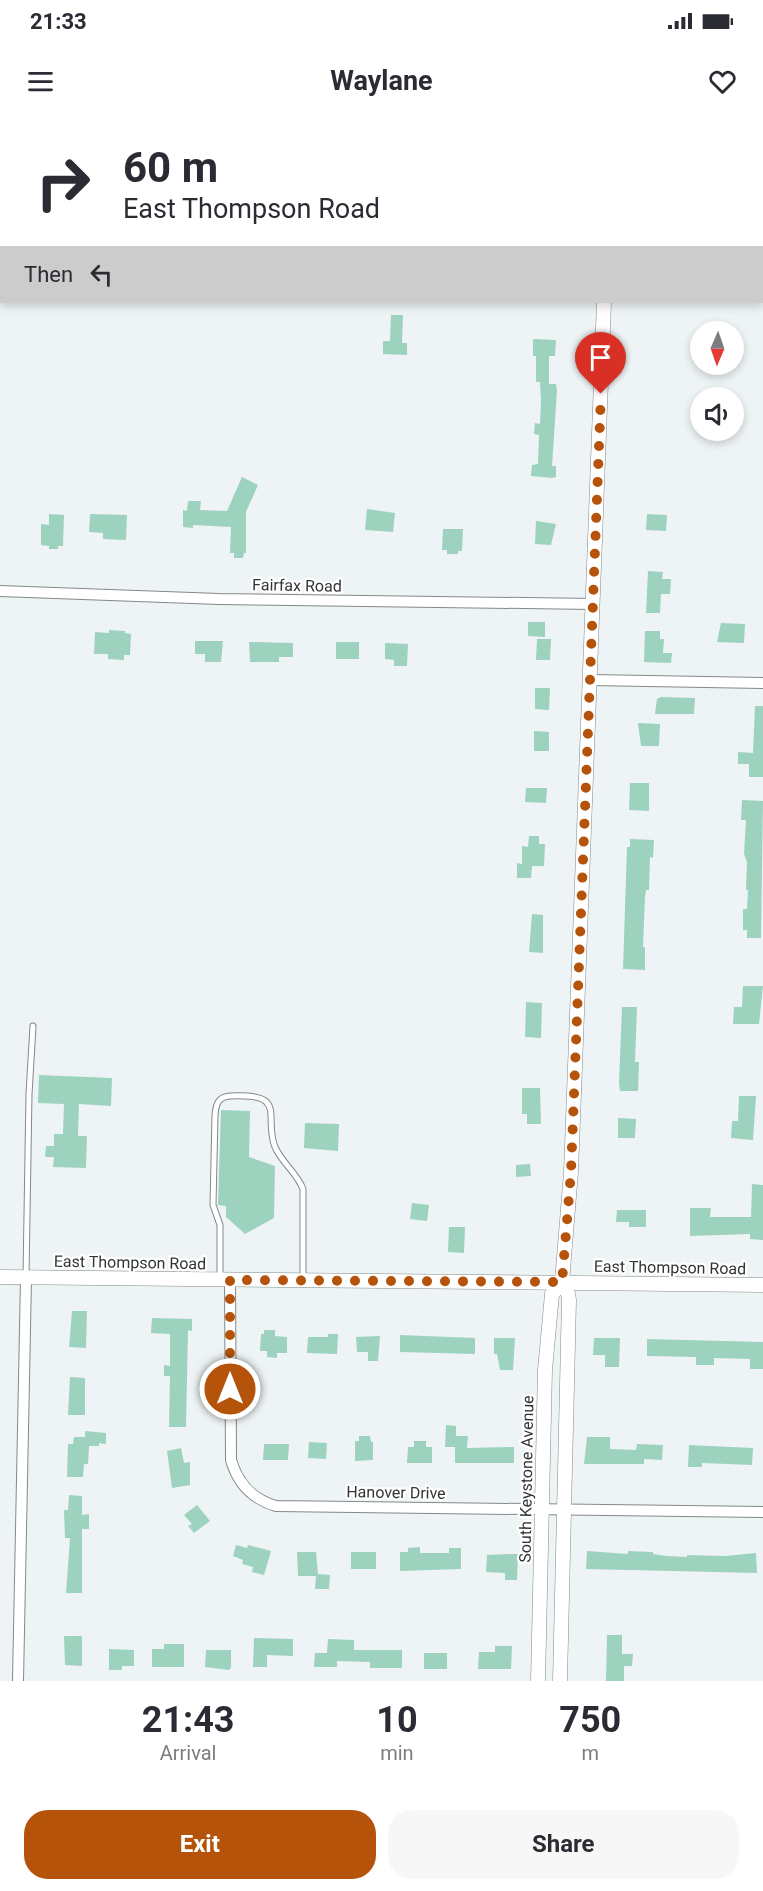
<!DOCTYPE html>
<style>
body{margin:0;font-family:Roboto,sans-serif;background:#f7f7f7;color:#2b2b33;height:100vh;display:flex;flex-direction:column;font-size:22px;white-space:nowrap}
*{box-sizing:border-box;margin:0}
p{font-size:20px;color:#7c7c81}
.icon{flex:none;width:33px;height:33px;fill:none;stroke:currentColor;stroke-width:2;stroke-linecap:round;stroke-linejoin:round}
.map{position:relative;height:1561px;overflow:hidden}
.details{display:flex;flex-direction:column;background:#fff;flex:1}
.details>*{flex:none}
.hud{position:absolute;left:0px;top:0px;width:764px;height:183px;box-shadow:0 3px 9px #0003;background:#fff;color:#2b2b33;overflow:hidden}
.needle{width:39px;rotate:182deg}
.tools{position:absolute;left:690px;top:201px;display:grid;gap:12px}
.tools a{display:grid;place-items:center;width:54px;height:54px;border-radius:50%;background:#fff;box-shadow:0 3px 9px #0003;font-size:30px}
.pin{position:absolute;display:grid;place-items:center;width:51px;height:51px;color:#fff;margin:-62px -26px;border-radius:50% 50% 50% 0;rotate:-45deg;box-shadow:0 0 6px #0007}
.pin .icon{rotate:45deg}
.me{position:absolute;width:66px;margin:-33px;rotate:0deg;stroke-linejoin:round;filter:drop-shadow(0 0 4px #0008)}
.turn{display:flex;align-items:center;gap:21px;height:126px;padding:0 24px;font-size:27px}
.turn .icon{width:78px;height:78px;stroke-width:2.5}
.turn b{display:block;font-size:42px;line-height:51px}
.then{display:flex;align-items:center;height:57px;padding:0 24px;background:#0003;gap:12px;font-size:22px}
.eta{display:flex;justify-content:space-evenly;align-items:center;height:102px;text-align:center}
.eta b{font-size:36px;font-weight:700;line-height:42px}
.cta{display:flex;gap:12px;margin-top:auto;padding:12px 24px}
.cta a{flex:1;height:69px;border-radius:24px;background:#b45309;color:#fff;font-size:24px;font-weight:700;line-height:69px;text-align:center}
.cta a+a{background:#f7f7f7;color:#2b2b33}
.status{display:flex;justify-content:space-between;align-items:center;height:42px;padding:0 30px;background:#fff;direction:ltr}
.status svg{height:16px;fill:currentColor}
header{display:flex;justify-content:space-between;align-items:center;height:78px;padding:0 24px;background:#fff;font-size:27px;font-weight:700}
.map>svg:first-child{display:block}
.building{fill:#9dd2be}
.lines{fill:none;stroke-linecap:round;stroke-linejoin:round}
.service-casing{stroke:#838989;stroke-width:7}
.minor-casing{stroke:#838989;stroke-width:12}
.secondary-casing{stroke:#838989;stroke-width:15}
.service{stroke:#fff;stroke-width:5}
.minor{stroke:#fff;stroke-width:10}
.secondary{stroke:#fff;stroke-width:14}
.route{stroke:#b45309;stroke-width:10;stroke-dasharray:0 18}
.labels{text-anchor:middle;stroke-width:4.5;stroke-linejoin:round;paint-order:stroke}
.street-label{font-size:16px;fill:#333535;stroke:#fff}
</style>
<div class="status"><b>21:33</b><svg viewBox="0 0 49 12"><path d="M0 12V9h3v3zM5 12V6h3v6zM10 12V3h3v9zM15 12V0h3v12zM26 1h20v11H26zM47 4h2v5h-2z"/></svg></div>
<header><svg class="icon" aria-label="menu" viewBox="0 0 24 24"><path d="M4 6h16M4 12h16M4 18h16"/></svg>Waylane<svg class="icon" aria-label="heart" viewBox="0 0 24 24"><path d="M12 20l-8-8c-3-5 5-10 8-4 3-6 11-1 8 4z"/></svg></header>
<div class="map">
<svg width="763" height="1561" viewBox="0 0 763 1561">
<rect width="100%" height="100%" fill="#eef4f5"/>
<path class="building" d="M391,195H403L402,223H407V235L383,234V221H390Z
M533,219L556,220L555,236H549V264H556L557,270L552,346H556V357L552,358L531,356L532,345L538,344L539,315L534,314L535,303L540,304L541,282L540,262H536V236H533Z
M242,357L258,365L246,392V433H244L243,438H234V433H230L231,407L193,405V408L183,407V390L187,391L188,381H201L200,390L227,391Z
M367,389L395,393L393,412L365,410Z
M49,394L64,395L63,426H58V429H49V426L41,425V404L49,405Z
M90,394L127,395L126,420L103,419V413L89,412Z
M647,394L667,395L666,411L646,410Z
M536,401L556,404L551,425L535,424Z
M443,409H463L462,431H458V434H447V430H442Z
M648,451L663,452L662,459H671L670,474H661L660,493H646Z
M528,502H545V517L528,516Z
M721,503L745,504L744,523L717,522Z
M109,510L125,511V513L131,514L130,535H124V540L108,539V534H94L95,512L109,513Z
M645,511H660V519H664L663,533H672L671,543L644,542Z
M537,519H551L550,540H536Z
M195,521H223L221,542H205V534H195Z
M249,522L293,523V537H279V542H250Z
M336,522H359V539H336Z
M385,523L408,524L407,546H394V540L385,539Z
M535,568H550L549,590L535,589Z
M661,577L695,578L694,594H655L657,579Z
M755,586H763V657H749V644H738V632L753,633Z
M638,603L660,604L659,626H641Z
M534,611L549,612V631H534Z
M630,663H649V691L629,690Z
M526,668H547L546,683L525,682Z
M742,680L763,681L761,818H747V810H743V789H747L748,770H746L747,742L744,734L746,700H741Z
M529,716H539V724H545L544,746H532L531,758H517V743L522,744V726L528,727Z
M630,719L654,720L653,738L650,737L649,770H646L645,777L643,827H645V850L623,849L627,727H630Z
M532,794L543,795V833L529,832Z
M743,866H763L759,904H733L734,887H742Z
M526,882L542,883L541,918L525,917Z
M622,887H637L635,942H639L638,971H620L619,963Z
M39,955L112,958L111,986L79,984L78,1016H87L86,1048L53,1047L54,1037H45L46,1026H54V1014H63L64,984L38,983Z
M522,968H540L541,1004H527V994H522Z
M739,976H756L753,1020L731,1018L732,1001H738Z
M221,990L250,991L249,1037L275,1046L274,1098L245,1114L226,1097V1086L218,1085Z
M618,998L636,999L635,1018H618Z
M305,1003L339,1004L338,1031L304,1028Z
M530,1044L531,1056L516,1057V1045Z
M752,1064L763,1065V1120L750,1119V1114L690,1116V1088H711L710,1097H751Z
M412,1083L429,1085L427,1101L410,1099Z
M617,1090H646V1107H629V1102H616Z
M449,1107H465L464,1133L448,1132Z
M72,1191H87L86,1228L69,1227Z
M152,1198L192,1199V1211L188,1210L186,1307H169L170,1256H164V1245L170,1246V1214L151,1213Z
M264,1210H275V1216L287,1217V1233H277V1238L267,1237V1231H260L261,1214H264Z
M328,1214H338L337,1234L307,1233L308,1217H328Z
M400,1215L475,1218V1234L400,1232Z
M380,1216L378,1241H368V1232H357L356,1217Z
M494,1218H515L513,1250H500L497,1234H494Z
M594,1218H620L619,1247H605V1235H593Z
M647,1219L763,1222V1249H750V1239L714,1238V1245H696V1237L647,1236Z
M70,1257L85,1258V1295H68Z
M446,1305L456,1306V1316H468L467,1328L514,1327V1343H455V1327H445Z
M85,1311L106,1313V1324L99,1323V1326H89L88,1344H84L83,1357H67L68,1324H73L74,1317H85Z
M359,1316H370L371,1322H373V1340L355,1341V1321H359Z
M587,1317H610V1329L636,1330L637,1324L663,1325L662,1340L644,1339V1344H584Z
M414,1321H426V1327H432V1343H407L408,1327H414Z
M309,1322L327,1323L326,1339L308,1338Z
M264,1324H289L288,1340H263Z
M689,1325L753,1328L752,1345L702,1343V1347H688Z
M181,1328L184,1343L190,1342V1365L172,1368L167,1331Z
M69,1375L82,1376V1395L89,1394V1409H82V1473H66L70,1418H65L64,1390H68Z
M197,1385L210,1401L194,1413L188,1406L192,1404L184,1395Z
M236,1425L247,1428L248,1425L271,1431L264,1455L252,1452L253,1447L242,1444L243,1440L233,1436Z
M420,1427V1433H449V1428H461V1449L400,1451V1432H408V1428Z
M587,1431L628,1434V1431L653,1432V1434L666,1436L687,1437V1435L725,1436L756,1433L757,1453L586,1449Z
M297,1432H316L318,1454L330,1455L329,1469H315L316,1456H298Z
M351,1432H376V1449H351Z
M508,1434H518L517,1460H505V1453L486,1452L487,1435Z
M607,1515H622V1534H633L632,1546H624V1561H606Z
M64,1516H82V1546L65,1545Z
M254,1518L293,1519V1536L267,1535V1547H253Z
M328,1519L354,1520V1530H402V1548H370V1542L337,1541V1547H314L315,1533H327Z
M164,1524H184V1547H152V1529H164Z
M495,1526H512L511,1549H478L479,1532H495Z
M109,1529L134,1530V1546H122V1550H109Z
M206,1530H231V1547L229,1550L205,1547Z
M424,1533H447V1549H424Z"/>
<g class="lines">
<g class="service-casing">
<path id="service" d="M762,50H763
M26,1156L29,974L33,906
M220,1160V1105L213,1085L215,995C216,984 218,977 230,976C289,973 263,996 275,1027C282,1043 297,1053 303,1069V1159"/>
</g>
<g class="minor-casing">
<path id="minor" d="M0,87H2
M0,471L219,479L593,484
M590,560L763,563
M230,1160L231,1340C238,1364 252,1379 276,1386L763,1392
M18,1561L26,1158"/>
</g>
<g class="secondary-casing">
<path id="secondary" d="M610,2L611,0
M0,1157L763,1165
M538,1561L545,1250L552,1174L562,1162
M560,1561L569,1180L568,1174L562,1162L571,1052L604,182"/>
</g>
<use href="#service" class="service"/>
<use href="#minor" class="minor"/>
<use href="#secondary" class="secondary"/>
</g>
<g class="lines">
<path class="route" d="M230,1269V1160L562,1162L571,1052L601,274"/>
</g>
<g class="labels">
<g class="street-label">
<text transform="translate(297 465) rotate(1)" y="6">Fairfax Road</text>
<text transform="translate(130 1142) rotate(1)" y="6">East Thompson Road</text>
<text transform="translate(670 1147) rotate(1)" y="6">East Thompson Road</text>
<text transform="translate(526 1359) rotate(-89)" y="6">South Keystone Avenue</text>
<text transform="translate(396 1372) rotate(1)" y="6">Hanover Drive</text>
</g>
</g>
</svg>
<div class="tools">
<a><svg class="needle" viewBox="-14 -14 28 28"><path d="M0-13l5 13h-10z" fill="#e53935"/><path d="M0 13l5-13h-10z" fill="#7c7c81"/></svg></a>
<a><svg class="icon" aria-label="sound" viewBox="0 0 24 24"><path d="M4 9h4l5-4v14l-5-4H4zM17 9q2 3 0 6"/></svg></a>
</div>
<div class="pin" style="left:601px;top:274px;background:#d93025"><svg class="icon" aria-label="arrive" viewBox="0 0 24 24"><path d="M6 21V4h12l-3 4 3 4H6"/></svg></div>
<svg class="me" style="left:230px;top:1269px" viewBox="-20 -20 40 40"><circle r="17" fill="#b45309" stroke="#fff" stroke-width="3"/><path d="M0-11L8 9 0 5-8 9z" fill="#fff"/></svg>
<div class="hud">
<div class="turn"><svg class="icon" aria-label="right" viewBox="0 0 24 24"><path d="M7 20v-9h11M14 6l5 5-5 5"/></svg><div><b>60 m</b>East Thompson Road</div></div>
<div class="then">Then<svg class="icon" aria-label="left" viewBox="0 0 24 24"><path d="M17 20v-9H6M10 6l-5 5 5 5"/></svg></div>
</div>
</div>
<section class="details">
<div class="eta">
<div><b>21:43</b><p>Arrival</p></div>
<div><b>10</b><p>min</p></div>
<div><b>750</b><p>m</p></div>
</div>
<div class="cta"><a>Exit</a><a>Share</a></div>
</section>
